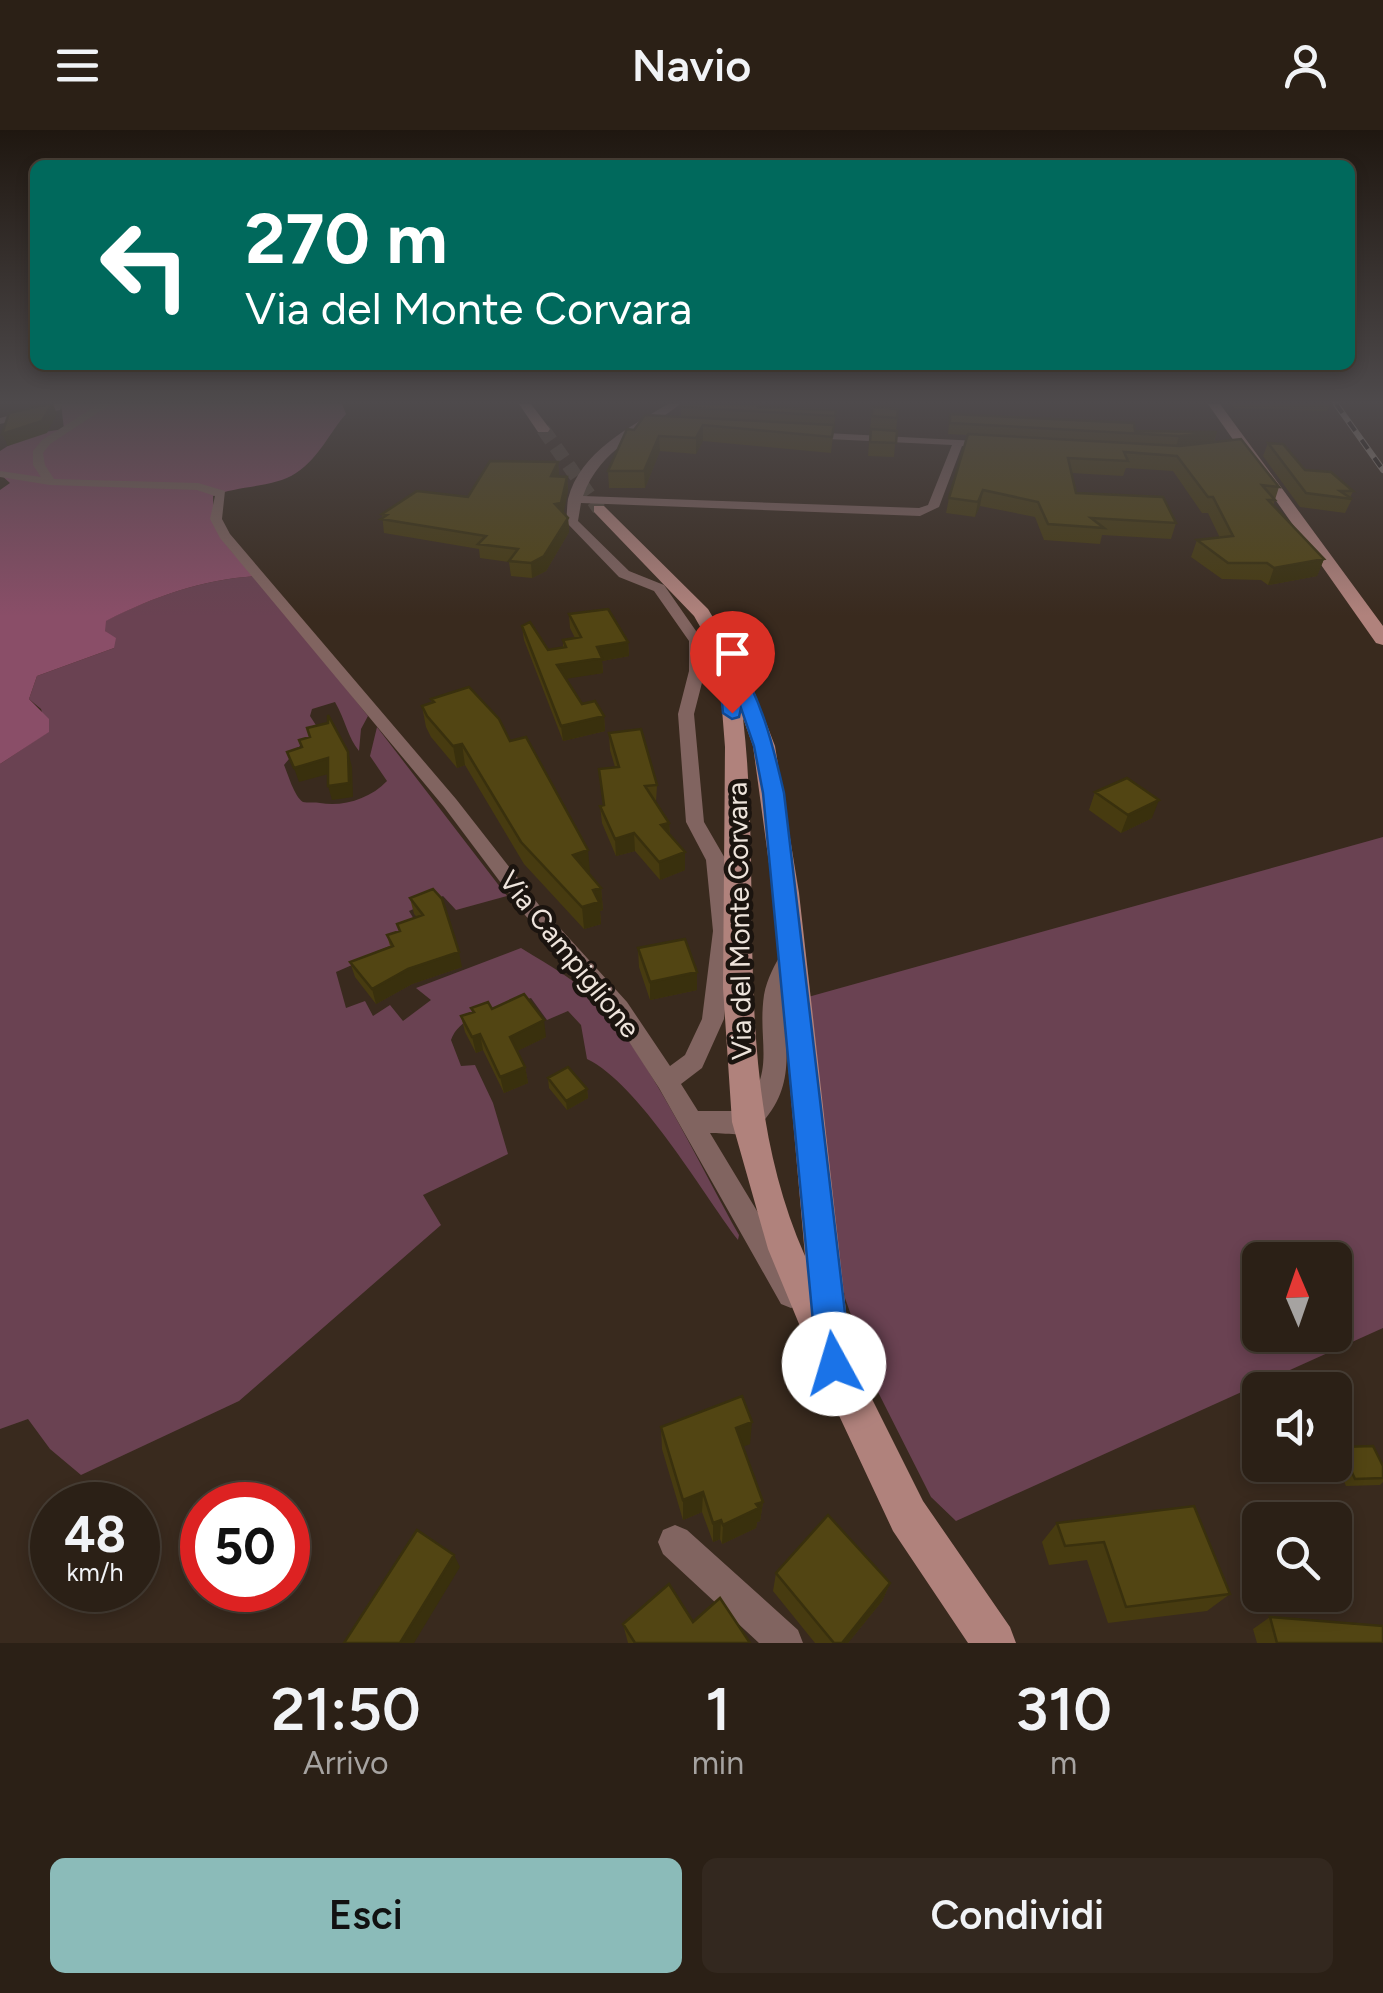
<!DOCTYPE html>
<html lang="it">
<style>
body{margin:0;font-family:Figtree,sans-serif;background:#33281f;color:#f1f3f6;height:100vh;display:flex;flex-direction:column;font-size:38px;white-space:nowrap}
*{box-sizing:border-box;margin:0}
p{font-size:32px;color:#a6a3a1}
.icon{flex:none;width:55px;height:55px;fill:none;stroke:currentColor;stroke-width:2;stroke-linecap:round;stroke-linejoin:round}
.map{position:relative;height:1513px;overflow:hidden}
.details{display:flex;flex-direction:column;background:#2b2016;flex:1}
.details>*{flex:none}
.top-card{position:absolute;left:30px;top:30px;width:1325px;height:210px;border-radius:15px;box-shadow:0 5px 15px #0003,0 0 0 2px #473e35;background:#00695c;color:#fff;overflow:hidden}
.needle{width:65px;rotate:358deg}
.buttons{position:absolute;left:1242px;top:1112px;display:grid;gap:20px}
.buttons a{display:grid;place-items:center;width:110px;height:110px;border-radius:15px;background:#2b2016;box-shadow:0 5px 15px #0003,0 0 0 2px #473e35;font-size:50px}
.speed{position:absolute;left:30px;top:1352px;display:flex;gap:20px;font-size:50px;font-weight:700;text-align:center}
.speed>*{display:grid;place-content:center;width:130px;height:130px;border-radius:50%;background:#2b2016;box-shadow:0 5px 15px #0003,0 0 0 2px #473e35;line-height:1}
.speed small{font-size:25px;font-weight:400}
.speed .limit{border:15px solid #d22;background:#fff;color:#111}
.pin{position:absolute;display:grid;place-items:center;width:85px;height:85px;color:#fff;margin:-102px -42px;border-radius:50% 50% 50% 0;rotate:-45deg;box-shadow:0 0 10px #0007}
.pin .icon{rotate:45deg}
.me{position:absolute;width:110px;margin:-55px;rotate:354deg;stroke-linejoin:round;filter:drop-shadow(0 0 8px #0008)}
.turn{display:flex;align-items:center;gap:35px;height:210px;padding:0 50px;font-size:45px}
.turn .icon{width:130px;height:130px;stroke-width:2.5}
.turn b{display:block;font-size:70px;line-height:85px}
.eta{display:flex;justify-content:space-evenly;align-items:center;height:170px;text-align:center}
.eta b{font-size:60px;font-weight:600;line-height:70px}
.button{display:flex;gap:20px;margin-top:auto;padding:20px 50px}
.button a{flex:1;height:115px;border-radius:15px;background:#8bbbb9;color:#111;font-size:40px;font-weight:600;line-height:115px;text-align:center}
.button a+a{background:#33281f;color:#f1f3f6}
header{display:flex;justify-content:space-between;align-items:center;height:130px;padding:0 50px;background:#2b2016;font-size:45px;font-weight:600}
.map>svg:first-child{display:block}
.green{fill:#6a4252;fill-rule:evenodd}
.forest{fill:#8a4e68}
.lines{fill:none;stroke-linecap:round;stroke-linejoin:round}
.secondary-tunnel{stroke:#54463a;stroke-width:14;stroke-dasharray:14 8;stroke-linecap:butt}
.street{fill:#816460;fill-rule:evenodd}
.secondary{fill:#b0827c;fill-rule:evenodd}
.rail-casing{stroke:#9d9187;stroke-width:6}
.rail{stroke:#1b140f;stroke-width:4;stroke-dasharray:11;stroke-linecap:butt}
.wall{fill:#473b10}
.shaded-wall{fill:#39300d}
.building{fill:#524513;stroke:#39300d;stroke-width:2.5}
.route{fill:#1a73e8;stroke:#114b97;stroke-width:2.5}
.labels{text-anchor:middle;stroke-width:9;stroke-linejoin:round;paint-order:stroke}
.street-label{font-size:28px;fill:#eee4dc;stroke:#1b140f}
</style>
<header><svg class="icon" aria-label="menu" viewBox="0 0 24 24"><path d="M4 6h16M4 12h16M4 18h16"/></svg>Navio<svg class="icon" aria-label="person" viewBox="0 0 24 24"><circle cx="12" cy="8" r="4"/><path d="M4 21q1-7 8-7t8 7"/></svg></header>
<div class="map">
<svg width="1383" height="1513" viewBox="0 0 1383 1513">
<rect width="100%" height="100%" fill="#392a1e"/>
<path class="green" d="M257,446L368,586L361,599L359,621C348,608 345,589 335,572L312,579L310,586L323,606L303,612L284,635C288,644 294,666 303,672C307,673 316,672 320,673C343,677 370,669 387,651L370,626L377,597L507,766L456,780L443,766L409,781L420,799L398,815L336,842L346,878L365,871L373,886L390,875L403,891L431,870L416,858L521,818C550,836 580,852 603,878C653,934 701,1038 739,1105L738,1110C701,1061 639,954 587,929L581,895L568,881L547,890L531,868C506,875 460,883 451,910L461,936L475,935L493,973L508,1024L423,1065L441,1095L239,1271L81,1345L50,1319L28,1289L0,1299V634L48,602L41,579L29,569L37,546L114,518L105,501V491C156,466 200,450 257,446Z
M1383,707V1198L956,1391L931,1367L878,1262L845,1168L834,1105L808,867ZM1260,1130H1335V1205H1260Z"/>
<path class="forest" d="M61,274H342L346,284C329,303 320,327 296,343C274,358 238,355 213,366C213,407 228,419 257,446C200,450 156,466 106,491L105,501L116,508L114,518L37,546L29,569L49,589V602L0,634V360L10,353L0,344V321L25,305L64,299Z"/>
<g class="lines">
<path class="secondary-tunnel" d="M543,299L599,379"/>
<path class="street" d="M52,274H62L60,280L0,294V288Z
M99,274H111L50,314L43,323L45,335L54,349L198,353L225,361L222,389L230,404L456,669L539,775L627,872L670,936L685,925L702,889L713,801L706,730L686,692L678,584L689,541V511L654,461L619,447L566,392C567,385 567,375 568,369C580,322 630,297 668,274H680C643,304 601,317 583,366L919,378L928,375L952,315L807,308L802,305L807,302L996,312L997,314L992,317L962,316L939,377L920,386L581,373L578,391L629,441L664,455L703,511L705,541L694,584L704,692L726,730L733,801L724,889L702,938L681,954L698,981H742C777,940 757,913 764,865C767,848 775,835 783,820H799L802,826C794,840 788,853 786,869C783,913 797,950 766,988C766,988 757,999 756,1000C746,1007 723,1003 710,1003L801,1154L805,1164L801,1174L791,1178L781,1174L659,958L611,884L525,785L444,677L220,408L210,389L215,366L197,360L50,355L0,347V341L41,347L33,335V321L42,310Z
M675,1395L687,1400L798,1500L803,1513H759L663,1424L658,1412L663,1400Z"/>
<path class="secondary" d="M519,274H531L550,299L548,302H538Z
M1208,274H1220L1383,496V515L1376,513Z
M594,376H604L708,479L749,548L775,616L799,763L849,1208L846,1217L923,1371L1010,1497L1016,1513H968L893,1401L821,1247L768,1119L732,992L723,858L725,617L718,528L694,486L594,382ZM743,588L753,616L773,763L805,1126C729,954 764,768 743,588Z"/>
<g class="rail-casing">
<path id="rail" d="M1336,274L1383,340"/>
</g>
<use href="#rail" class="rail"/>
</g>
<path class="wall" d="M761,274L760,277L836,280L831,323L703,311L696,324L660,321L645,358H609L608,341L634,300L681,287V277Z
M1230,274H1330L1327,281L1234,278Z
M872,277L898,279L894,327L868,326Z
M950,284L1135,301L1217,302L1214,312L1279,357L1273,376L1324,429L1317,446L1268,455L1261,450L1222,449L1191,427L1197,410L1220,408L1208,383H1202L1173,341L1126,338L1123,346L1072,343L1076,363L1176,393L1171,409L1102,405L1100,414L1044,410L1035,387L980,376L975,387L946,383L949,368L968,305L948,304Z
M1268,313L1305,340L1353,361L1350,368L1352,369L1345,383L1300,377L1263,326Z
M558,332L559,346L567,347L568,360L563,383L568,388L569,402L546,441L532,448L511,446L509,432L480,428L479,419L384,403L382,384L468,367Z
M569,484L628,512L629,526L602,531L603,543L566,548L582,574L604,586L605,601L563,611L524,510L522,496L548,520L563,517V510L575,508L570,498Z
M431,569L510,611L590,742L588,743L601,758L603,780L600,781L601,794L584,799L524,734L465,635L457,638L431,607L426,597L422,576L432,573Z
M609,603L657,655L656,672L669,693L670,706L685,722V740L660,750L635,721L616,726L602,693L600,676L603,675L599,639L615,637L610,620Z
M1095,662L1152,688L1121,703L1089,680Z
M410,768L462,837L412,854L376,874L355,847L350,832L390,816L387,805L399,801L397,794L417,787L414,784Z
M638,818L697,860L650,870L639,837Z
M471,878L492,879L546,907L517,921L525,937L528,953L504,963L483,920L476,923L465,902L461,886L472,882Z
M548,948L587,959L588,968L567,980L549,958Z
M661,1297L750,1314L743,1316L763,1372L760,1391L757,1392L756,1398L722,1414L720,1409L713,1412L702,1382L683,1390L662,1319Z
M1340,1317L1383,1336V1352L1380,1355L1346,1356L1335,1332V1321Z
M1057,1393L1230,1464L1207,1481L1108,1493L1087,1430L1049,1435L1042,1412Z
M776,1443L890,1453L882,1471L848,1513H815L773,1461Z
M1270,1487L1383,1513H1257L1253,1499Z
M693,1492L750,1513H628L623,1494Z"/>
<path class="shaded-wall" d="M53,274L57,284L47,303L8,316L2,304Z
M703,295V311L696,324V308Z
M1217,302L1213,313L1176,317L1179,306Z
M659,306L660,321L645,358L644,341Z
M558,332L559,345L552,359L551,346Z
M567,347L568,360L563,387L555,374Z
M983,360L980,376L975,387L978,372Z
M568,388L569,402L546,441L532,448L531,433Z
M1324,429L1317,446L1268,455L1274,438Z
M628,512L629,526L602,531L603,543L559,550L557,535L597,517Z
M604,586L605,601L563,611L561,596Z
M462,614L465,635L457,638L453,616Z
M348,622L352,637L353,667L332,670L328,656Z
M328,628L332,643L299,652L294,638Z
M1159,670L1152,688L1121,703L1128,685Z
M669,693L670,710L661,695Z
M634,703L635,721L616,726L615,709Z
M588,720L590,742L575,747L573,725Z
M685,722V740L660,750L659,732Z
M601,758L603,780L600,781L601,794L584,799L582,777L593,760Z
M459,822L462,837L412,854L376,874L372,859L408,839Z
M697,842V860L650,870V852Z
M544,890L546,907L513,923L510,907Z
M480,904L483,920L476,923L472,907Z
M525,937L528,953L504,963L500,947Z
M587,959L588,968L567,980L566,971Z
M752,1292L750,1314L735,1320L736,1298Z
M703,1362L702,1382L683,1390V1370Z
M763,1372L760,1391L757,1392L756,1398L722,1414L723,1395L756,1374Z
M721,1390L720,1409L713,1412V1393Z
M454,1425L460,1437L414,1513H400Z
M890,1453L882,1471L848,1513H842Z"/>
<path class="building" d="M49,274H52L42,291L2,304L9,283Z
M682,274H759L758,277L836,280L835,286L681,277Z
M872,277L898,279L897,288L872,286Z
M950,284L1134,293L1135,301L1217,302L1179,306L950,293Z
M645,285L834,295L832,307L703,295L696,308L659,306L644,341H608L627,299L634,300Z
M871,299L897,301L896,313L870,312Z
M968,304L1180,316L1241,309L1279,357L1262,355L1275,370H1268L1324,429L1274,438L1267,433H1228L1197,410L1233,406L1213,367H1208L1177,326L1124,322L1128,331L1068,328L1076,363L1163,367L1176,393L1091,388L1104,398L1048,394L1038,372L983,360L978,372L949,368Z
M1268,313L1283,314L1305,340L1331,342L1353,361H1340L1352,369L1306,363Z
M490,331L558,332L551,346L567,347L561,373L555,374L568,388L544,426L531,433L509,431L518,419L478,414L486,406L381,389L387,385L382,384L417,361L468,367Z
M608,479L628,512L597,517L602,528L557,535L582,574L595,571L604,586L561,596L522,496L530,492L548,520L566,517L563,510L581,507L569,484Z
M469,557L499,589L510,611L526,607L588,720L573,725L601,758L593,760L599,772L582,777L521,712L462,614L453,616L427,586L422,576L434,572L431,569Z
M328,585L348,622L349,653L328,656V628L294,638L287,622L302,617L299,610L310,607L307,598L328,593Z
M641,599L657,655L645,656L669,693L661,695L685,722L659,732L634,703L615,709L600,676L604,675L599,639L619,637L609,603Z
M1127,648L1159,670L1128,685L1095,662Z
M433,759L442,769L459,822L408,839L372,859L350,832L393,816L387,805L400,801L397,794L423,785L410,768Z
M685,809L697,842L650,852L638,818Z
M524,864L544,890L510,907L525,937L500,947L480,904L472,907L461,886L474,882L471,878L488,872L492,879Z
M568,937L587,959L566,971L548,948Z
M742,1266L752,1292L736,1298L763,1372L756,1374L759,1378L723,1395L721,1390L713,1393L703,1362L683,1370L661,1297Z
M1373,1316L1383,1336V1348L1355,1349L1340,1317Z
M1194,1376L1230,1464L1126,1477L1104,1412L1065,1416L1057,1393Z
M828,1385L890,1453L842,1513H834L776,1443Z
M417,1400L454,1425L400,1513H344Z
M669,1454L693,1492L720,1468L750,1513H635L623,1494Z
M1270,1487L1383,1496V1513H1277Z"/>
<linearGradient id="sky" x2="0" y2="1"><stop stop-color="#1f1710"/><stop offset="0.56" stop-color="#4e4a4c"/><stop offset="1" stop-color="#4e4a4c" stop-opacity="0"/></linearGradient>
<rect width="1383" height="486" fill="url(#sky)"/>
<path class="route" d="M727,524L733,525C761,566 773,615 784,663L851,1234L846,1247L834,1252L822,1247L817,1234L763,663L754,616L741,578L739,587L732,589L723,583L718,529Z"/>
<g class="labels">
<g class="street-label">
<text transform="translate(739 791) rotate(-91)" y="10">Via del Monte Corvara</text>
<text transform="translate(570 824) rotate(51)" y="10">Via Campiglione</text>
</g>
</g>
</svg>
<div class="buttons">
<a><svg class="needle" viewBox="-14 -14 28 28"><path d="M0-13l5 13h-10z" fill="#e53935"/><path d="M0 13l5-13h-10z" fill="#a6a3a1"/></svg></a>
<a><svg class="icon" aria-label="sound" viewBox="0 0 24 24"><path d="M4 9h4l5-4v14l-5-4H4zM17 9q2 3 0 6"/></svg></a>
<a><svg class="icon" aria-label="search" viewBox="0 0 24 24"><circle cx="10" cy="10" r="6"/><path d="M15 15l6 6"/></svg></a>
</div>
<div class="speed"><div>48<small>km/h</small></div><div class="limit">50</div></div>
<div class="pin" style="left:732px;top:583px;background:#d93025"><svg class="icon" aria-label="arrive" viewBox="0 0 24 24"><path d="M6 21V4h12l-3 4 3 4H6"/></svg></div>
<svg class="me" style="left:834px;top:1234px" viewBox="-20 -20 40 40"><circle r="19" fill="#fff"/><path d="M0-13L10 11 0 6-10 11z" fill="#1a73e8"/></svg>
<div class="top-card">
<div class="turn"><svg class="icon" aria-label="left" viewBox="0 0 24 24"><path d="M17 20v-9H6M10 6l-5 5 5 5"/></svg><div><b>270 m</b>Via del Monte Corvara</div></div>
</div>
</div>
<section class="details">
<div class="eta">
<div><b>21:50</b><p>Arrivo</p></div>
<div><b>1</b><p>min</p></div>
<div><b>310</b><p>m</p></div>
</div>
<div class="button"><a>Esci</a><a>Condividi</a></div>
</section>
